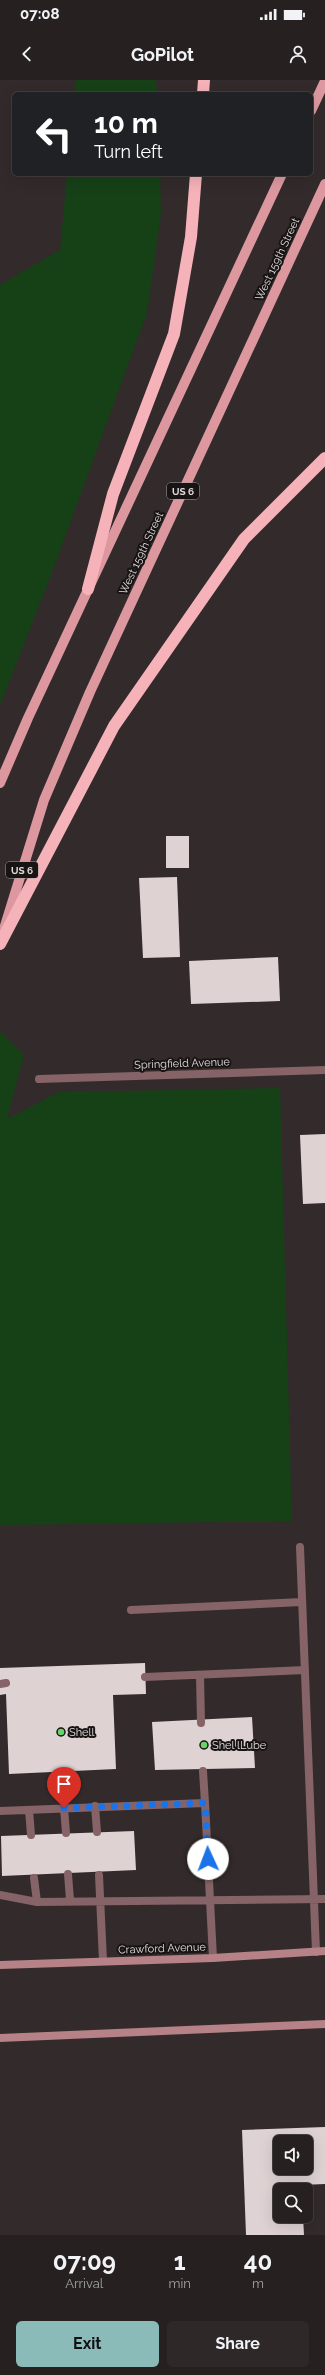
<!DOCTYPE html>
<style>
body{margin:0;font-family:Raleway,sans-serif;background:#2e2829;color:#f1f3f6;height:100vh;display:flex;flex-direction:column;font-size:15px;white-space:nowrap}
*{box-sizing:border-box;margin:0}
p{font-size:13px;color:#a4a3a5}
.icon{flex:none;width:22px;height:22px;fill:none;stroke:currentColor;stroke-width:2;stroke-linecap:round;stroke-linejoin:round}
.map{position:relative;height:2155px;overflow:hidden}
.drawer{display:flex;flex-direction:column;background:#262020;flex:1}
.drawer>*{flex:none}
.guide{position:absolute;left:12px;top:12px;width:301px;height:84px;border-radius:6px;box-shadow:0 4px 16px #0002,0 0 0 1px #423e3e;background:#202124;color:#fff;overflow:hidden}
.buttons{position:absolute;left:273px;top:2055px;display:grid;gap:8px}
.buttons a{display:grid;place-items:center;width:40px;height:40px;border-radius:6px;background:#262020;box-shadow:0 4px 16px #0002,0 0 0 1px #423e3e;font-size:20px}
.pin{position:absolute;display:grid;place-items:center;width:34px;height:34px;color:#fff;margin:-41px -17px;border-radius:50% 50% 50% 0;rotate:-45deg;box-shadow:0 0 4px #0007}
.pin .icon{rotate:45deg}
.me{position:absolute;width:44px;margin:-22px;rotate:358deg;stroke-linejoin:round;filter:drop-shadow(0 0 3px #0008)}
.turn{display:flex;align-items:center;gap:14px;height:84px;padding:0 16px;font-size:18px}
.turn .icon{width:52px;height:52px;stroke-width:2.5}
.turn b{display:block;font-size:28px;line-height:34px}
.eta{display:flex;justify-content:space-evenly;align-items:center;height:68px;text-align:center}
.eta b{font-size:24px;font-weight:700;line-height:28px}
.cta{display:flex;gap:8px;margin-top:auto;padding:8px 16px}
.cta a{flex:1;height:46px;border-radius:6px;background:#8bbbb9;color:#111;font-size:16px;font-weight:700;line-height:46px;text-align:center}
.cta a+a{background:#2e2829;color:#f1f3f6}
.status{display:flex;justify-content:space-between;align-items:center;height:28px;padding:0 20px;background:#262020;direction:ltr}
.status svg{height:11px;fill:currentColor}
header{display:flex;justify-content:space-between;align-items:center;height:52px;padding:0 16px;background:#262020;font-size:18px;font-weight:700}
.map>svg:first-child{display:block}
.green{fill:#164117}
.building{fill:#ded2d3;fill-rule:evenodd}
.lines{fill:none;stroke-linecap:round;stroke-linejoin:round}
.service{stroke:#856366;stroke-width:8}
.minor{stroke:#856366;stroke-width:8}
.secondary{stroke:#b68187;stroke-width:8}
.primary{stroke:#dd989f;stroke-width:10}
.motorway{stroke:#f5b2b9;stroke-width:12}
.route{stroke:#1a73e8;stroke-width:7;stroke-dasharray:0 12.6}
.poi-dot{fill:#66d466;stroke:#181414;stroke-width:1.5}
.labels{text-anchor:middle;stroke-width:4;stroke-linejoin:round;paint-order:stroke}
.shield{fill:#181414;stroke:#a5a0a1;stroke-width:1}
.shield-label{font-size:10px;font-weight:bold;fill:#e2dcdd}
.street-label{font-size:11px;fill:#e2dcdd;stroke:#181414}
.poi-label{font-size:11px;fill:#e2dcdd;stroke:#181414;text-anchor:start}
</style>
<div class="status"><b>07:08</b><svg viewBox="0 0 49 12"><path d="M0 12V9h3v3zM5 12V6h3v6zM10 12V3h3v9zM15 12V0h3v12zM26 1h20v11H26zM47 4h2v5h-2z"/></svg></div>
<header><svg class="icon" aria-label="back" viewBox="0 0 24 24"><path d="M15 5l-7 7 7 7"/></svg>GoPilot<svg class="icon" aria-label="person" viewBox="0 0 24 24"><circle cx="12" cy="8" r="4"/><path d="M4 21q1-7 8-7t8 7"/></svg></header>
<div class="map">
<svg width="325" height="2155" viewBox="0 0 325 2155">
<rect width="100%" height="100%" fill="#332a2b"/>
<path class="green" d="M76,0H156L157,14H74Z
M67,94H160L161,134L147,233L50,498L0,625V205L60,170Z
M0,951L24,975L7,1039L59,1012L280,1008L292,1441L0,1445Z"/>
<path class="building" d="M166,756H189V788H166Z
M177,797L180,877L143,878L139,798Z
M278,877L280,921L191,924L189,881Z
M325,1054V1123L303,1124L300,1055Z
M145,1583L146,1614L113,1615L116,1689L9,1694L6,1614L0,1615V1588Z
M252,1637L255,1688L155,1690L152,1642Z
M134,1751L136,1790L2,1796L1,1756Z
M325,2047V2104L302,2105V2110H280V2136H303L304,2155H246L242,2050ZM280,2062H306V2088H280Z"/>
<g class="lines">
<path class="service" d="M300,1467L316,1872
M131,1530L302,1522
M200,1595L201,1643
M145,1597L305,1590
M0,1604L6,1603
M203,1691L205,1723
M95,1726L97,1752
M64,1728L66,1753
M29,1730L31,1755
M0,1731L205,1723L213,1878
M68,1794L70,1820
M99,1795L103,1881
M34,1798L37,1822
M0,1815L37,1822L325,1819"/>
<path class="minor" d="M39,999L325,990"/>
<path class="secondary" d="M0,1885L213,1878L325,1871
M0,1958L325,1944"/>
<path class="primary" d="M311,31L325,1
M0,703L28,638L282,94
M4,849L44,720L90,612L325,104"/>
<path class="motorway" d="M203,14L204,0
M88,509L113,414L174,254L191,157L196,94
M0,864L114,646L244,459L325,378"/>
</g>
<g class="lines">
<path class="route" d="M64,1728L205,1723L208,1779"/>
</g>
<g class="poi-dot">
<circle cx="61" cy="1652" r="4"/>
<circle cx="204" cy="1665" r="4"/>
</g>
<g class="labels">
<g class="shield">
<rect x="167" y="403" width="32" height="16" rx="3"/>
<rect x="6" y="782" width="32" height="16" rx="3"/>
</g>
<g class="shield-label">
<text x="183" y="415">US 6</text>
<text x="22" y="794">US 6</text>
</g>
<g class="street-label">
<text transform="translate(277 179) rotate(-65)" y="4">West 159th Street</text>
<text transform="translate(141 473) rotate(-65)" y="4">West 159th Street</text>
<text transform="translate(182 983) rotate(-2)" y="4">Springfield Avenue</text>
<text transform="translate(162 1868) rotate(-2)" y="4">Crawford Avenue</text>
</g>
<g class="poi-label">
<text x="69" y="1656">Shell</text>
<text x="212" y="1669">Shel lLube</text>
</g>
</g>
</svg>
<div class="buttons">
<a><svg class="icon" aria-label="sound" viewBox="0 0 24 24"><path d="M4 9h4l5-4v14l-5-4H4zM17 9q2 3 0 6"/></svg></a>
<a><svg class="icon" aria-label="search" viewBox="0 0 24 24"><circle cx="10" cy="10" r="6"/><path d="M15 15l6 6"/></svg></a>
</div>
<div class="pin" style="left:64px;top:1728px;background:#d93025"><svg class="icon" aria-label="arrive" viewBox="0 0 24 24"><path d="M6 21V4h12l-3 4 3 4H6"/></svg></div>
<svg class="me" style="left:208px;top:1779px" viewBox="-20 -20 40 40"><circle r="19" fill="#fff"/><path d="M0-13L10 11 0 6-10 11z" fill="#1a73e8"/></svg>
<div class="guide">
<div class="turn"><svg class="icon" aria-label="left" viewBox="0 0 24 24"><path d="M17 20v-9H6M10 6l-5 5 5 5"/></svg><div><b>10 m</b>Turn left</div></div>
</div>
</div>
<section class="drawer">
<div class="eta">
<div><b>07:09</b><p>Arrival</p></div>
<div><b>1</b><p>min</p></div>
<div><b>40</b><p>m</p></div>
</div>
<div class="cta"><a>Exit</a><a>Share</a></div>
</section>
